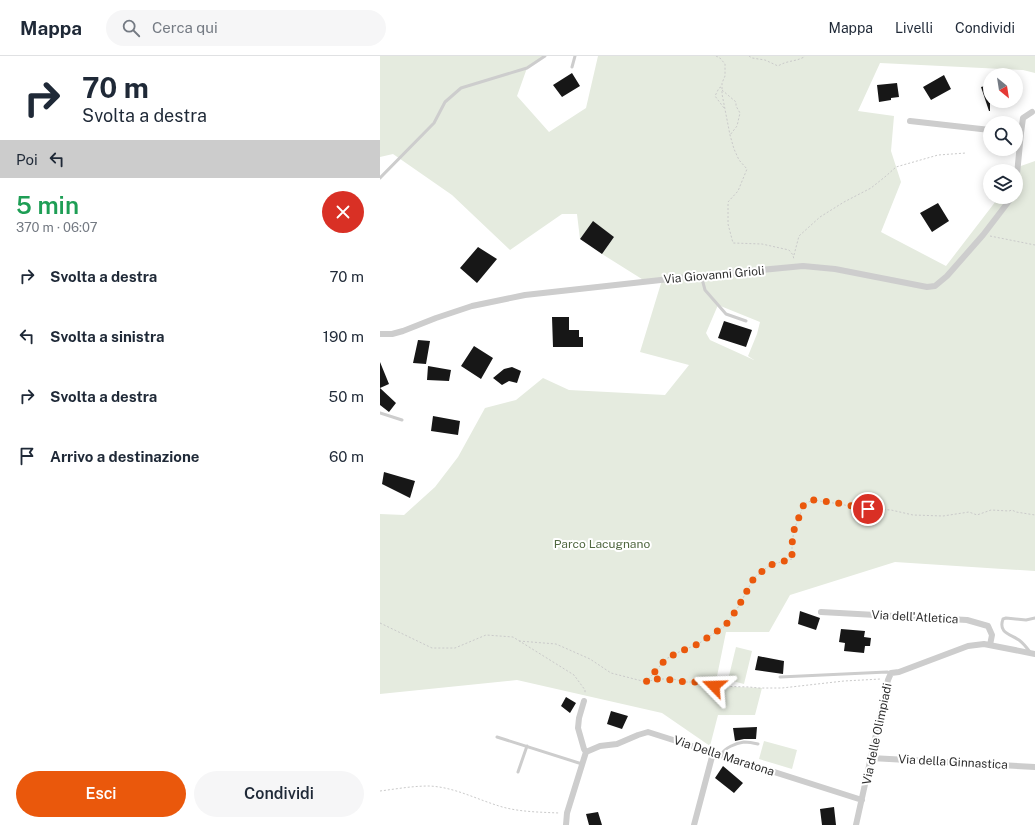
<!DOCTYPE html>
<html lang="it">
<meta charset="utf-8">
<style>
body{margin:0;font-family:"Public Sans",sans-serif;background:#f6f6f7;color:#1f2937;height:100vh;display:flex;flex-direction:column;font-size:15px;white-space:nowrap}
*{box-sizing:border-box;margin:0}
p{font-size:13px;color:#747a83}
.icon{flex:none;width:22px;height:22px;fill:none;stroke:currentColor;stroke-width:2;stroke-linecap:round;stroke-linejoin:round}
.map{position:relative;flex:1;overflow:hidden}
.drawer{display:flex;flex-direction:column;background:#fff;width:380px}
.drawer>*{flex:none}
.top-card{background:#fff;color:#1f2937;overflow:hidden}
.needle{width:26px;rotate:150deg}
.controls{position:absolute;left:603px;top:12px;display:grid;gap:8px}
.controls a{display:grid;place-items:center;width:40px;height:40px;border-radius:50%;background:#fff;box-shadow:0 2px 10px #0003;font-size:20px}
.pin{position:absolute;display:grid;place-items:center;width:34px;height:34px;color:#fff;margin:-17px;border:2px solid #fff;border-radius:50%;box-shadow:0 1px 4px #0007}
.me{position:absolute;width:44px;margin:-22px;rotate:292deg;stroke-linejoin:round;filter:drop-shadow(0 0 3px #0008)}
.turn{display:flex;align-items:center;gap:14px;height:84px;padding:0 16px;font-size:18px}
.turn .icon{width:52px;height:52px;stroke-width:2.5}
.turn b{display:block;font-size:28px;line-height:34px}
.then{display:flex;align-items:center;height:38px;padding:0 16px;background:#0003;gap:8px;font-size:15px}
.round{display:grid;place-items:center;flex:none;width:42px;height:42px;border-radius:21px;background:#f6f6f7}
.headline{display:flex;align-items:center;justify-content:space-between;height:68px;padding:0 16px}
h1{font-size:24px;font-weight:600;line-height:30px;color:#1e9e55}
.button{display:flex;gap:8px;margin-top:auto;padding:8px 16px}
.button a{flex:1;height:46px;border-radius:24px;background:#ea580c;color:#fff;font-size:16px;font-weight:600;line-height:46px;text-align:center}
.button a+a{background:#f6f6f7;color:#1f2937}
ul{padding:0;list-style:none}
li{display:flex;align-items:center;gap:12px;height:60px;padding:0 16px}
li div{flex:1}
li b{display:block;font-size:15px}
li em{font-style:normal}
header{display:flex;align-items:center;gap:24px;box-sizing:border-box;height:56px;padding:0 20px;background:#fff;border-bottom:1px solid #e0e1e3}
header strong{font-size:19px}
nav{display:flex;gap:22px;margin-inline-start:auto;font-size:14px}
.search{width:280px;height:36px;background:#f6f6f7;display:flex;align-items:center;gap:10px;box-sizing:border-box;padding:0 14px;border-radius:22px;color:#747a83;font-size:15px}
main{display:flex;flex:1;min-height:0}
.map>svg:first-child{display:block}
.green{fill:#e5ebdf;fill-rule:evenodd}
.building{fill:#171717}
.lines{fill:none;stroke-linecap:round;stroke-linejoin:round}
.path{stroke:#cacaca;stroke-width:1;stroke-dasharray:2 2;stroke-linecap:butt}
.service{stroke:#cdcdcd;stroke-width:3}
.minor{stroke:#cdcdcd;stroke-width:6}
.route{stroke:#ea580c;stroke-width:7;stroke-dasharray:0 12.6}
.labels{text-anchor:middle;stroke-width:4;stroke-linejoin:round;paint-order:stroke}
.street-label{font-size:12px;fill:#303030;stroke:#fff}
.park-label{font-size:12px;fill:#516841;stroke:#fff}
</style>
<header>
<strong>Mappa</strong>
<div class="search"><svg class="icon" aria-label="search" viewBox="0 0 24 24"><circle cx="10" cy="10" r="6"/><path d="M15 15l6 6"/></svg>Cerca qui</div>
<nav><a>Mappa</a><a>Livelli</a><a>Condividi</a></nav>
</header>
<main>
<section class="drawer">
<div class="top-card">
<div class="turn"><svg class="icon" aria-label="right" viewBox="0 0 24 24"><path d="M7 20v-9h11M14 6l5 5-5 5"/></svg><div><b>70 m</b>Svolta a destra</div></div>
<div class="then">Poi<svg class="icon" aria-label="left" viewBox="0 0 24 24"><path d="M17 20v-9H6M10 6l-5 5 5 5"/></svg></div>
</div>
<div class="headline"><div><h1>5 min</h1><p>370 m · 06:07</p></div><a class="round" style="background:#d93025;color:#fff"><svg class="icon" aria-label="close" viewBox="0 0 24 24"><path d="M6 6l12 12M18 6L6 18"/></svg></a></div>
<ul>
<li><svg class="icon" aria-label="right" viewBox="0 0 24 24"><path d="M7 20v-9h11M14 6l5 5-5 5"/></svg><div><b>Svolta a destra</b></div><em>70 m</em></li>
<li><svg class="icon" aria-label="left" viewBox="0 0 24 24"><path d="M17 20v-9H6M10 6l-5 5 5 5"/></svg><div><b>Svolta a sinistra</b></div><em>190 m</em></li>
<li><svg class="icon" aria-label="right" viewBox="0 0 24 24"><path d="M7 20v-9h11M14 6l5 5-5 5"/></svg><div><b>Svolta a destra</b></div><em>50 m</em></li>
<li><svg class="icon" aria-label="arrive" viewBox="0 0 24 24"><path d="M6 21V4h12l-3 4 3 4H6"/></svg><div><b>Arrivo a destinazione</b></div><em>60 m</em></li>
</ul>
<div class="button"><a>Esci</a><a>Condividi</a></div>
</section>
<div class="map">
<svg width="655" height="769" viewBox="0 0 655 769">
<rect width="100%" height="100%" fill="#fff"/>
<path class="green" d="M0,0H166L147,12L137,40L169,76L206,52L218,0H655V17L643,14L500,7L478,55L514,60L511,95L521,126L501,176L566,210L619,141H636V115L638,111L655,105V515L515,506L410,539L389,576H346L335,630L382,632L375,659H338L330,690L282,657L137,624L0,638V458L24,459L55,431L78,401L105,352L136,344L163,322L189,334L285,339L309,309L260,296L282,224L265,225L222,198L234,181L213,166L200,183L197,158H182L130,194L72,139L13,98L0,101ZM338,249L380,266L377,278L368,300L374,304L330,284L326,277Z
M356,591L372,595L364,628L348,624Z
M384,685L417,694L412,713L379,703Z"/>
<path class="building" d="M192,17L200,30L182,41L173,29Z
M564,19L571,33L551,44L543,31Z
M517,27L519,41L511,42V44L499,46L497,29Z
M610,29V55H609L601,31Z
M558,147L569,165L552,176L540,157Z
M213,165L234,181L222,198L200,183Z
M98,191L117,203L97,227L80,212Z
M172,261H189V274H199V281H203V291H173Z
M344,265L372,274L366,291L338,282Z
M38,284L50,285L46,308L33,307Z
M94,290L113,302L101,323L81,310Z
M0,306L9,328L0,332L16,347L9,356L0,349Z
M48,310L71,314L69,325L47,324Z
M132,311L141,315L137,327L129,325L122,329L113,322L124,313Z
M53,360L80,365L78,379L51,375Z
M4,416L35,425L30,442L2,428Z
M420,555L440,562L436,574L418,568Z
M461,573L485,575L484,581L491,582L490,590H485L484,597L464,595L465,587L459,586Z
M378,600L404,605L403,618L375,614Z
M186,641L196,647L190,657L181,650Z
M231,655L248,660L242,673L227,668Z
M377,671L376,683H364L355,685L353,672Z
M343,710L363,727L354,737L335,722Z
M454,751L456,769H442L440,753Z
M218,756L222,769H209L206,758Z"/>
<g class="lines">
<path class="path" d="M336,0L340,2L345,8V20L342,27V38L350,79L354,93L359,104L367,113L358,135L348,146V168L353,187L382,188L409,194L413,199L414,204
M369,0L372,2L385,4L398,10C408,4 415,6 424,1L425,0
M341,31L339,32L335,40L344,52
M342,34L356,46V50L360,57L357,70L350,79
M610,180L655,189
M414,199L419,180L440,161L464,146L491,132L506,120L516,111L558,99L586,97
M0,567L52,592H75L106,579L133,581L194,619L205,634V638
M139,585L176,588L210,603L231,617L266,626L277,623H293L305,626H318L335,624L334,630L369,631L379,632H402L464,625L501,623
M266,626L286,603L299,596L318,588L345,570L357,553L374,522L390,509L412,503V488L414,474L424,448L433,444L460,448L478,452L511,454L533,459L563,460L589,456L597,459L611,454L629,455L632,454L636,456L655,459
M0,735C16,733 32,730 49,730C73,731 94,742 116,749C136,756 158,756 179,757"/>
<path class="service" d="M192,11L195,0
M0,122L54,67L65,46L81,32L147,12L165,0
M321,219L325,234L346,258L366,265
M0,357L22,364
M650,596C647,592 643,587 639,584C630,578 618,577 623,563L626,562L646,564L655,562
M400,621L507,616L511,617
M117,681L202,708
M341,699C344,692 356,687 364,686C368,686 374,687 378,688
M138,716L147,690"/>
<path class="minor" d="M530,65L610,74
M636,77H641L643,62L652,56
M636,129L641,77
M0,278H12L23,275L56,262L92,250L145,239L317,220L423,210L455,213L547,231L555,230L567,220L603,179L629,145L631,141
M441,556L587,564L608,570L612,579L610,589
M206,696L220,690L237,688L258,679L268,676L482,744
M491,702L655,711
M186,769L187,757L206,696L204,693L198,672L199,662L204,645
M314,769L333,697
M476,769L508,624L511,617L519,616L588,590L604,588L655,598"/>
</g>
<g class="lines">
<path class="route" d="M334,630V624L318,626H305L292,624L277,623L266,626L286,603L299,596L318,588L345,570L357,553L374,522L390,509L412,503V488L414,474L424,448L433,444L452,446L488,453"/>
</g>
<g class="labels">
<g class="street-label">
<text transform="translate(334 219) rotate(-5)" y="4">Via Giovanni Grioli</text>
<text transform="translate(535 561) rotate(3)" y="4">Via dell'Atletica</text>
<text transform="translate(497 678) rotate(-78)" y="4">Via delle Olimpiadi</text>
<text transform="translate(344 700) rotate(18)" y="4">Via Della Maratona</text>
<text transform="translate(573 706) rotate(3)" y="4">Via della Ginnastica</text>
</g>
<g class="park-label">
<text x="222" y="492">Parco Lacugnano</text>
</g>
</g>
</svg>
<div class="controls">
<a><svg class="needle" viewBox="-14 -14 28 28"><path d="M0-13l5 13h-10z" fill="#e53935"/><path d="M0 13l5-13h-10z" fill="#747a83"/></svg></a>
<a><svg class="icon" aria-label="search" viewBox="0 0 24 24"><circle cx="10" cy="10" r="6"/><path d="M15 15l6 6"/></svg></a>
<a><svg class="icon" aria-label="layers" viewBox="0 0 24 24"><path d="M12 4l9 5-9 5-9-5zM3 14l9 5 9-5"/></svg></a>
</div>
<div class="pin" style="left:488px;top:453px;background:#d93025"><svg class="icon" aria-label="arrive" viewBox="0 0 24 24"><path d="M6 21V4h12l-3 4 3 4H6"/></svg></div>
<svg class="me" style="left:334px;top:630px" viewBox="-20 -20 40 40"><path d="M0-17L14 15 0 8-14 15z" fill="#ea580c" stroke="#fff" stroke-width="4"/></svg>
</div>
</main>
